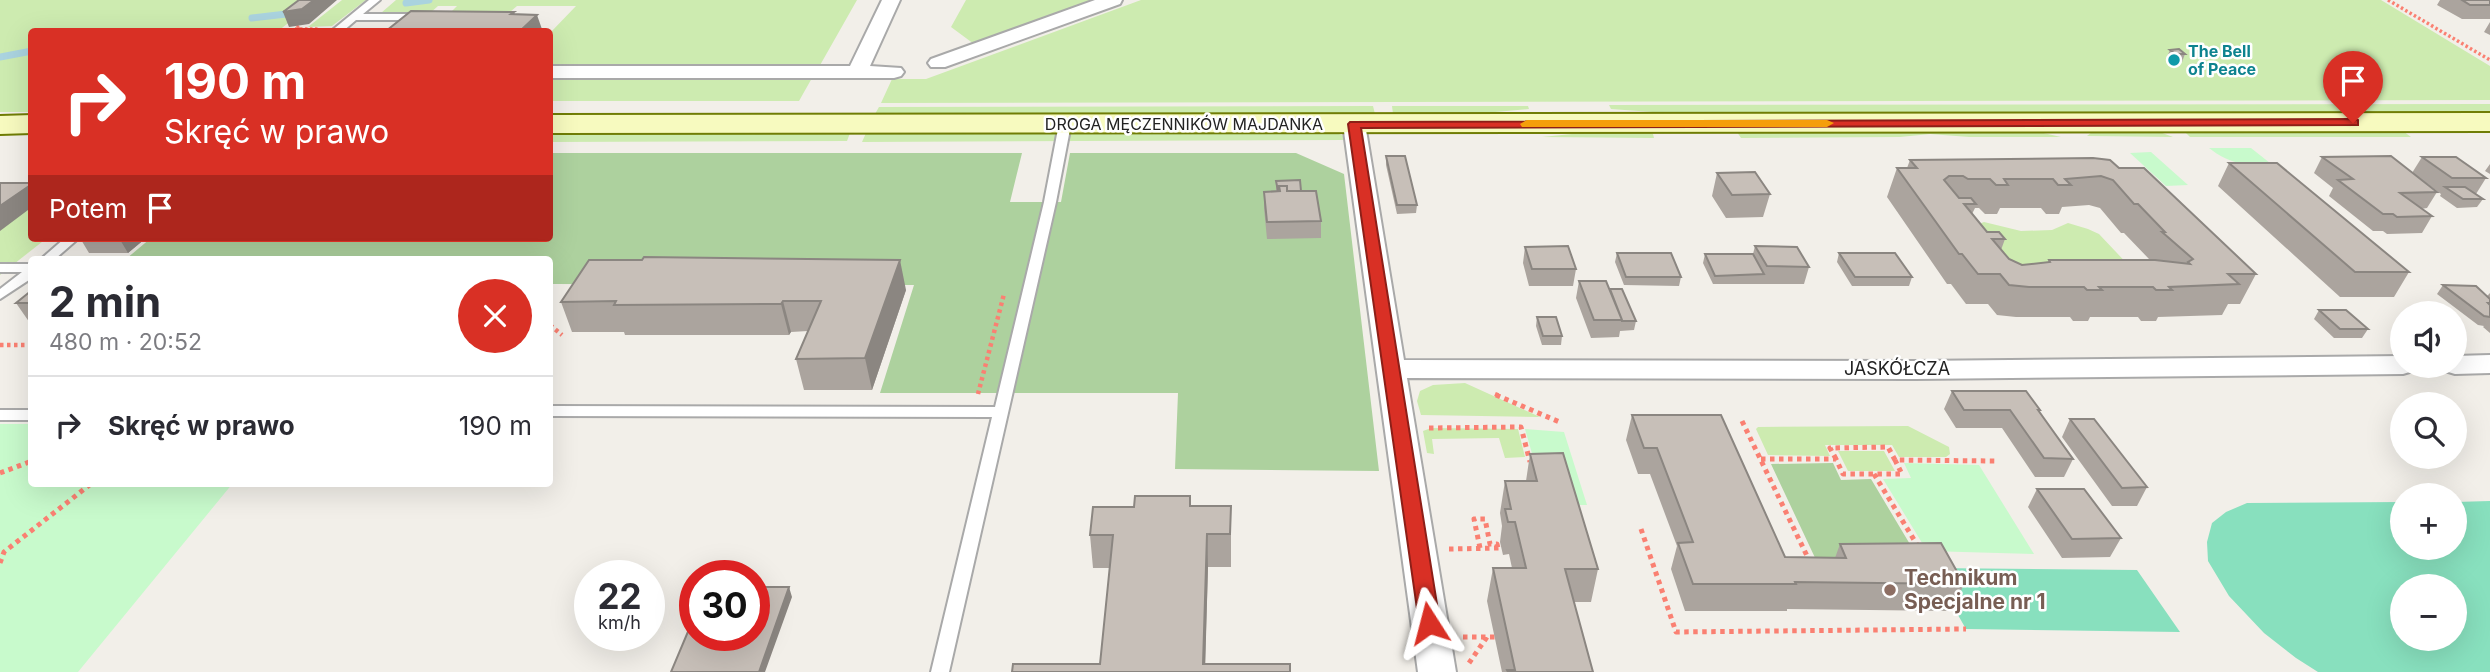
<!DOCTYPE html>
<html lang="pl">
<meta charset="utf-8">
<style>
body{margin:0;font-family:Inter,sans-serif;background:#f7f7f7;color:#2b2b33;height:100vh;display:flex;flex-direction:column;font-size:26px;white-space:nowrap}
*{box-sizing:border-box;margin:0}
p{font-size:23px;color:#7c7c81}
.icon{flex:none;width:38px;height:38px;fill:none;stroke:currentColor;stroke-width:2;stroke-linecap:round;stroke-linejoin:round}
.map{position:relative;flex:1;overflow:hidden}
.drawer{position:absolute;left:28px;top:256px;width:525px;height:231px;display:flex;flex-direction:column;background:#fff;border-radius:7px;box-shadow:0 7px 28px #0002}
.drawer>*{flex:none}
.hud{position:absolute;left:28px;top:28px;width:525px;height:214px;border-radius:7px;box-shadow:0 7px 28px #0002;background:#d93025;color:#fff;overflow:hidden}
.tools{position:absolute;left:2390px;top:301px;display:grid;gap:14px}
.tools a{display:grid;place-items:center;width:77px;height:77px;border-radius:50%;background:#fff;box-shadow:0 7px 28px #0002;font-size:35px}
.speed{position:absolute;left:574px;top:560px;display:flex;gap:14px;font-size:35px;font-weight:700;text-align:center}
.speed>*{display:grid;place-content:center;width:91px;height:91px;border-radius:50%;background:#fff;box-shadow:0 7px 28px #0002;line-height:1}
.speed small{font-size:18px;font-weight:400}
.speed .limit{border:10px solid #d22;background:#fff;color:#111}
.pin{position:absolute;display:grid;place-items:center;width:60px;height:60px;color:#fff;margin:-72px -30px;border-radius:50% 50% 50% 0;rotate:-45deg;box-shadow:0 0 7px #0007}
.pin .icon{rotate:45deg}
.me{position:absolute;width:77px;margin:-38px;rotate:351deg;stroke-linejoin:round;filter:drop-shadow(0 0 5px #0008)}
.turn{display:flex;align-items:center;gap:24px;height:147px;padding:0 21px;font-size:32px}
.turn .icon{width:91px;height:91px;stroke-width:2.5}
.turn b{display:block;font-size:49px;line-height:60px}
.then{display:flex;align-items:center;height:66px;padding:0 21px;background:#0003;gap:14px;font-size:26px}
.round{display:grid;place-items:center;flex:none;width:74px;height:74px;border-radius:37px;background:#f7f7f7}
.headline{display:flex;align-items:center;justify-content:space-between;height:119px;padding:0 21px}
h1{font-size:42px;font-weight:700;line-height:52px}
ul{padding:0;list-style:none}
li{display:flex;align-items:center;gap:21px;height:98px;padding:0 21px;border-top:2px solid #e1e1e2}
li div{flex:1}
li b{display:block;font-size:26px}
li em{font-style:normal}
.map>svg:first-child{display:block}
.grass{fill:#cdebb0}
.forest{fill:#add19e}
.park{fill:#c8facc}
.pitch{fill:#88e0be;fill-rule:evenodd}
.lines{fill:none;stroke-linecap:round;stroke-linejoin:round}
.stream{stroke:#aad3df;stroke-width:7}
.lane-casing{stroke:#a9a9a9;stroke-width:4}
.street-casing{stroke:#a9a9a9;stroke-width:4}
.secondary-casing{stroke:#707d05;stroke-width:4}
.path-far2{stroke:#fa8072;stroke-width:3.5;stroke-dasharray:2.5 2.5;stroke-linecap:butt}
.path-far1{stroke:#fa8072;stroke-width:4.5;stroke-dasharray:3.5 3.5;stroke-linecap:butt}
.path{stroke:#fa8072;stroke-width:5;stroke-dasharray:4.5 4.5;stroke-linecap:butt}
.lane{fill:#fff;fill-rule:evenodd}
.street{fill:#fff;fill-rule:evenodd}
.secondary{fill:#f7fabf;fill-rule:evenodd}
.wall{fill:#aba49e;fill-rule:evenodd}
.shaded-wall{fill:#8b8681}
.building{fill:#c7bfb8;stroke:#8b8681;stroke-width:2;fill-rule:evenodd}
.route{fill:#d93025;stroke:#8d1f18;stroke-width:2}
.slow{fill:#f59e0b}
.culture-dot{fill:#0f9aa8;stroke:#fff;stroke-width:2.5}
.education-dot{fill:#8d6e63;stroke:#fff;stroke-width:2.5}
.labels{text-anchor:middle;stroke-width:5;stroke-linejoin:round;paint-order:stroke}
.far-culture-label{font-size:16px;font-weight:bold;fill:#0d838f;stroke:#fff;text-anchor:start}
.far-street-label{font-size:16px;fill:#222;stroke:#fff}
.street-label{font-size:18px;fill:#222;stroke:#fff}
.near-education-label{font-size:21px;font-weight:bold;fill:#785e54;stroke:#fff;text-anchor:start}
</style>
<div class="map">
<svg width="2490" height="672" viewBox="0 0 2490 672">
<rect width="100%" height="100%" fill="#f2efe9"/>
<path class="grass" d="M0,0H318L278,31L32,32L31,112H0Z
M342,0H366L332,26L308,27Z
M396,0H857L819,67L550,66V33L576,6H517L510,12L449,14L457,6H438L429,14L381,13Z
M966,0H1094L974,44L951,27Z
M1141,0H2381L2490,66V100L881,103L892,79H926Z
M550,78H812L799,101H550Z
M2490,104V113H1666L1611,109L1609,105Z
M1373,106L1375,114H875L879,107Z
M1392,106H1528L1529,109L1484,113L1393,114Z
M2157,131L2173,137L2087,136L2092,132Z
M2188,131H2403L2411,137H2190L2185,132Z
M1009,132H1334L1344,136L1345,140L862,142L866,133Z
M1592,132H1647L1653,134L1654,138L1542,137Z
M1737,132H2039L2061,137H1969L1930,134L1900,137L1741,138Z
M850,133L847,141L550,142V134Z
M0,196H31L32,238H47L0,275Z
M1984,222L2021,231L2052,230L2068,223L2088,229L2099,234L2134,271L2021,275L1979,224Z
M1465,383L1540,417L1421,415L1417,401L1420,391L1433,385Z
M1908,426L1949,447L1950,454L1946,457H1899L1892,445H1825L1830,456L1768,455L1756,429L1758,427Z
M1431,428L1518,429L1525,457L1505,458L1499,438L1432,439L1434,454L1427,453L1423,431Z
M1838,451H1884L1895,471H1848Z"/>
<path class="forest" d="M550,153H1022L1010,202H1061L1070,153H1296L1344,174L1379,471L1175,469L1178,393H880L914,285L550,284V259H126L151,238H550Z
M1833,463L1841,480L1871,479L1920,561L1817,562L1771,464Z"/>
<path class="park" d="M2209,148H2251L2275,167C2250,167 2229,164 2209,148Z
M2151,152L2188,185L2166,186L2130,153Z
M0,424H31L32,483H233L78,672H0Z
M1525,429L1564,432L1587,505H1563L1535,464Z
M1904,463L1979,465L2034,554L1927,551L1883,479L1911,478Z"/>
<path class="pitch" d="M2490,501V672H2318L2296,658L2264,633L2229,596L2208,561L2207,542L2212,523L2226,512L2247,503L2403,502V548H2455V502ZM2403,586H2455V639H2403Z
M1931,568L2137,570L2180,632L1966,629Z"/>
<g class="lines">
<path class="stream" d="M406,3L429,0
M252,18L295,13
M0,57L32,51"/>
<g class="lane-casing">
<path id="lane" d="M369,0H380L363,14H420L425,17L420,20H356L342,32H330Z
M1065,121L1071,124L1056,202L949,672H931L992,417L550,416V406L995,407L1044,202L1059,124Z
M65,238H79L55,259H41Z
M0,264H32V278L0,299V289L22,272H0Z
M0,410H32V420H0Z"/>
</g>
<g class="street-casing">
<path id="street" d="M882,0H900L870,66L901,68L904,72L901,76L894,78H550V66H850Z
M1095,0H1122L1120,4L945,67H931L928,63L931,59Z
M1354,117L1362,119L1365,124L1404,360L1915,361L2403,356V366H2417L2413,371L2403,374L1915,379L1407,378L1456,672H1418L1343,124L1346,119Z
M2490,355V373L2455,374L2445,371L2441,366H2455V356Z"/>
</g>
<g class="secondary-casing">
<path id="secondary" d="M2490,113V131L550,133V115Z
M32,115V133L0,134V116Z"/>
</g>
<path class="path-far2" d="M2388,0L2490,60
M299,26L295,29H318"/>
<path class="path-far1" d="M550,325L562,335
M0,345H27
M978,394L1004,294
M1495,394L1500,396"/>
<path class="path" d="M1496,395L1562,423
M1742,421L1809,560
M1429,428L1521,427L1530,462
M1761,459H1836L1843,474H1902L1895,460L1995,461
M1836,459L1830,448L1888,447L1895,460
M0,473L32,461
M1874,474L1919,548
M1641,529L1676,632L1966,629
M1480,548L1474,519H1485L1490,544H1497L1498,548
M1449,549L1500,548
M0,563L4,552L92,483
M1463,637H1495
M1469,663L1487,637"/>
<use href="#lane" class="lane"/>
<use href="#street" class="street"/>
<use href="#secondary" class="secondary"/>
</g>
<path class="wall" d="M2440,0H2490V19H2462L2437,5Z
M2490,22V35L2484,32Z
M2170,50L2185,54L2182,62H2173L2167,57Z
M1386,156L1417,205L1416,213L1397,214L1386,165Z
M2322,157L2412,173L2422,157L2486,178L2476,194L2483,199L2477,207L2457,208L2440,196L2441,194L2414,174L2437,192L2427,208L2421,209L2432,216L2422,233L2387,234L2383,231H2373L2329,196L2333,188L2314,173Z
M1910,160L2119,168L2256,274L2240,304H2228L2222,315L2158,317L2156,321H2141L2138,317H2090L2088,321H2073L2070,317H2016L1997,315L1988,304H1966L1951,284H1947L1887,197L1897,168H1907ZM2089,205L2100,208L2121,233H2124L2149,259L2148,260H2049L2048,263L2022,265L2009,259L2001,250L2005,239L1987,232L1972,214L1975,208H1979L1985,214H1997L2000,208H2041L2046,214H2059L2062,207Z
M2229,163L2409,272L2394,297H2340L2218,186Z
M2490,164V174L2485,171Z
M1717,173L1770,194L1763,217L1726,218L1712,196Z
M1276,181L1301,191L1321,221V238L1267,239L1264,208V192L1276,191Z
M80,238H146L128,253H89Z
M1755,246L1809,267L1804,284H1713L1703,263L1705,254H1753Z
M1525,247L1576,269L1573,286H1529L1523,263Z
M1617,253L1681,277L1679,286L1624,285L1615,262Z
M1839,253L1912,277L1909,286H1852L1837,262Z
M1579,281L1610,289L1636,321L1634,330L1620,331L1619,337L1591,338L1576,298Z
M2443,285L2487,296L2490,293V333L2483,327L2484,326L2478,325L2437,294Z
M32,290V326L16,303Z
M906,290L872,390H804L796,359L808,331L791,332L789,335H625L624,332H572L561,302Z
M2319,310L2368,329L2362,338H2334L2314,319Z
M1537,317L1562,336L1561,345H1542L1536,326Z
M1952,391L2040,410L2039,412L2073,459L2064,477H2035L2002,428H1956L1944,409Z
M1632,415L1785,557L1835,558L1840,544L1964,584L1952,611L1787,609V611H1685L1671,569L1677,546L1650,474H1638L1626,440Z
M2070,419L2147,487L2137,506H2112L2062,437Z
M1530,454L1598,569L1591,602H1574L1593,672H1502L1487,601L1493,568H1512L1509,554L1503,555L1500,542L1502,526L1500,513L1505,481H1526Z
M2037,489L2121,538L2110,557L2062,558L2028,507Z
M1190,496L1191,506H1231V567H1208L1205,664H1100L1110,568H1093L1090,535L1134,507Z"/>
<path class="shaded-wall" d="M314,0H337L309,24L289,27L283,12Z
M514,12L521,30L537,15L543,32H517L511,14Z
M32,184V207L0,231V206Z
M119,238H146L128,253Z
M900,260L906,290L872,390L865,358Z
M783,301L791,332L789,335L781,304Z
M1207,534L1208,567L1205,672H1203Z
M789,587L792,597L765,672H759Z"/>
<path class="building" d="M299,0H314L302,9L283,12Z
M2462,0H2490V5H2470Z
M411,11L514,12L511,14L537,15L519,32L386,31Z
M2179,49L2185,54H2176L2170,50Z
M1386,156H1405L1417,205H1397Z
M2391,156L2437,192L2400,193L2432,216L2397,217L2393,214H2383L2338,180L2353,179L2322,157Z
M2422,157H2456L2486,178H2452Z
M2093,158L2110,160L2119,168H2144L2256,274H2228L2239,284L2169,287L2172,290H2156L2153,287H2099L2102,290H2087L2084,287H2029L2009,285L2000,274H1978L1962,254H1959L1897,168H1917L1910,160ZM1949,176H1963L1968,179H1990L1996,185H2008L2004,179H2053L2058,185H2071L2065,179L2101,176L2113,180L2134,204H2138L2165,232H2162L2193,259L2188,262L2190,264L2155,260H2049L2050,262L2022,265L2009,259L1992,239H2005L1999,232H1987L1964,204H1976L1971,198H1959L1944,180Z
M2229,163H2277L2409,272H2355Z
M1755,172L1770,194L1732,195L1717,173Z
M1300,180L1301,191H1287V186H1279V191H1278L1276,181Z
M0,183H32V184L0,206Z
M1279,186H1287V191H1316L1321,221L1267,222L1264,192L1280,191Z
M2445,187H2465L2483,199H2463Z
M1568,246L1576,269H1532L1525,247Z
M1755,246L1797,247L1809,267L1767,266Z
M1617,253H1671L1681,277H1626Z
M1839,253H1895L1912,277H1855Z
M1705,254H1753L1764,274L1715,276Z
M644,257L900,260L865,358L796,359L821,301H783L781,304L614,305L616,301L561,302L589,260H642Z
M283,258L282,259H124Z
M1579,281H1606L1622,320H1594Z
M2443,285L2476,286L2490,299V303H2488L2490,305V317L2484,316Z
M1610,289H1622L1636,321H1622V320Z
M32,290V303H16Z
M2319,310H2346L2368,329H2340Z
M1537,317H1556L1562,336H1543Z
M1952,391H2026L2040,410H2038L2073,459L2044,458L2010,410H1964Z
M1632,415H1721L1785,557L1846,558L1840,544L1941,543L1964,584L1795,582L1796,584H1693L1678,543L1693,542L1657,448H1644Z
M2070,419H2094L2147,487L2122,488Z
M1563,453L1598,569H1565L1593,672H1508L1507,670H1515L1493,568H1526L1515,522H1508L1505,509H1511L1505,481H1537L1530,454Z
M2037,489H2084L2121,538L2072,539Z
M1135,496H1190V506H1231L1230,534H1207L1203,664H1290V672H1012L1013,664H1100L1113,535H1090L1093,507H1134Z
M754,587H789L759,672H671L695,615V635H754Z"/>
<path class="route" d="M2353,119L2358,120V125L1361,128L1440,623L1437,629L1429,631L1422,629L1419,623L1348,124L1350,122Z"/>
<path class="slow" d="M1527,120H1827L1834,123L1827,127H1522L1520,124Z"/>
<circle class="culture-dot" cx="2174" cy="60" r="7"/>
<circle class="education-dot" cx="1890" cy="590" r="7"/>
<g class="labels">
<g class="far-culture-label">
<text x="2188" y="57">The Bell<tspan x="2188" dy="18">of Peace</tspan></text>
</g>
<g class="far-street-label">
<text x="1184" y="130">DROGA MĘCZENNIKÓW MAJDANKA</text>
</g>
<g class="street-label">
<text x="1897" y="375">JASKÓŁCZA</text>
</g>
<g class="near-education-label">
<text x="1904" y="585">Technikum<tspan x="1904" dy="24">Specjalne nr 1</tspan></text>
</g>
</g>
</svg>
<div class="tools">
<a><svg class="icon" aria-label="sound" viewBox="0 0 24 24"><path d="M4 9h4l5-4v14l-5-4H4zM17 9q2 3 0 6"/></svg></a>
<a><svg class="icon" aria-label="search" viewBox="0 0 24 24"><circle cx="10" cy="10" r="6"/><path d="M15 15l6 6"/></svg></a>
<a>+</a>
<a>−</a>
</div>
<div class="speed"><div>22<small>km/h</small></div><div class="limit">30</div></div>
<div class="pin" style="left:2353px;top:123px;background:#d93025"><svg class="icon" aria-label="arrive" viewBox="0 0 24 24"><path d="M6 21V4h12l-3 4 3 4H6"/></svg></div>
<svg class="me" style="left:1429px;top:623px" viewBox="-20 -20 40 40"><path d="M0-17L14 15 0 8-14 15z" fill="#d93025" stroke="#fff" stroke-width="4"/></svg>
<div class="hud">
<div class="turn"><svg class="icon" aria-label="right" viewBox="0 0 24 24"><path d="M7 20v-9h11M14 6l5 5-5 5"/></svg><div><b>190 m</b>Skręć w prawo</div></div>
<div class="then">Potem<svg class="icon" aria-label="arrive" viewBox="0 0 24 24"><path d="M6 21V4h12l-3 4 3 4H6"/></svg></div>
</div>
<section class="drawer">
<div class="headline"><div><h1>2 min</h1><p>480 m · 20:52</p></div><a class="round" style="background:#d93025;color:#fff"><svg class="icon" aria-label="close" viewBox="0 0 24 24"><path d="M6 6l12 12M18 6L6 18"/></svg></a></div>
<ul>
<li><svg class="icon" aria-label="right" viewBox="0 0 24 24"><path d="M7 20v-9h11M14 6l5 5-5 5"/></svg><div><b>Skręć w prawo</b></div><em>190 m</em></li>
</ul>
</section>
</div>
